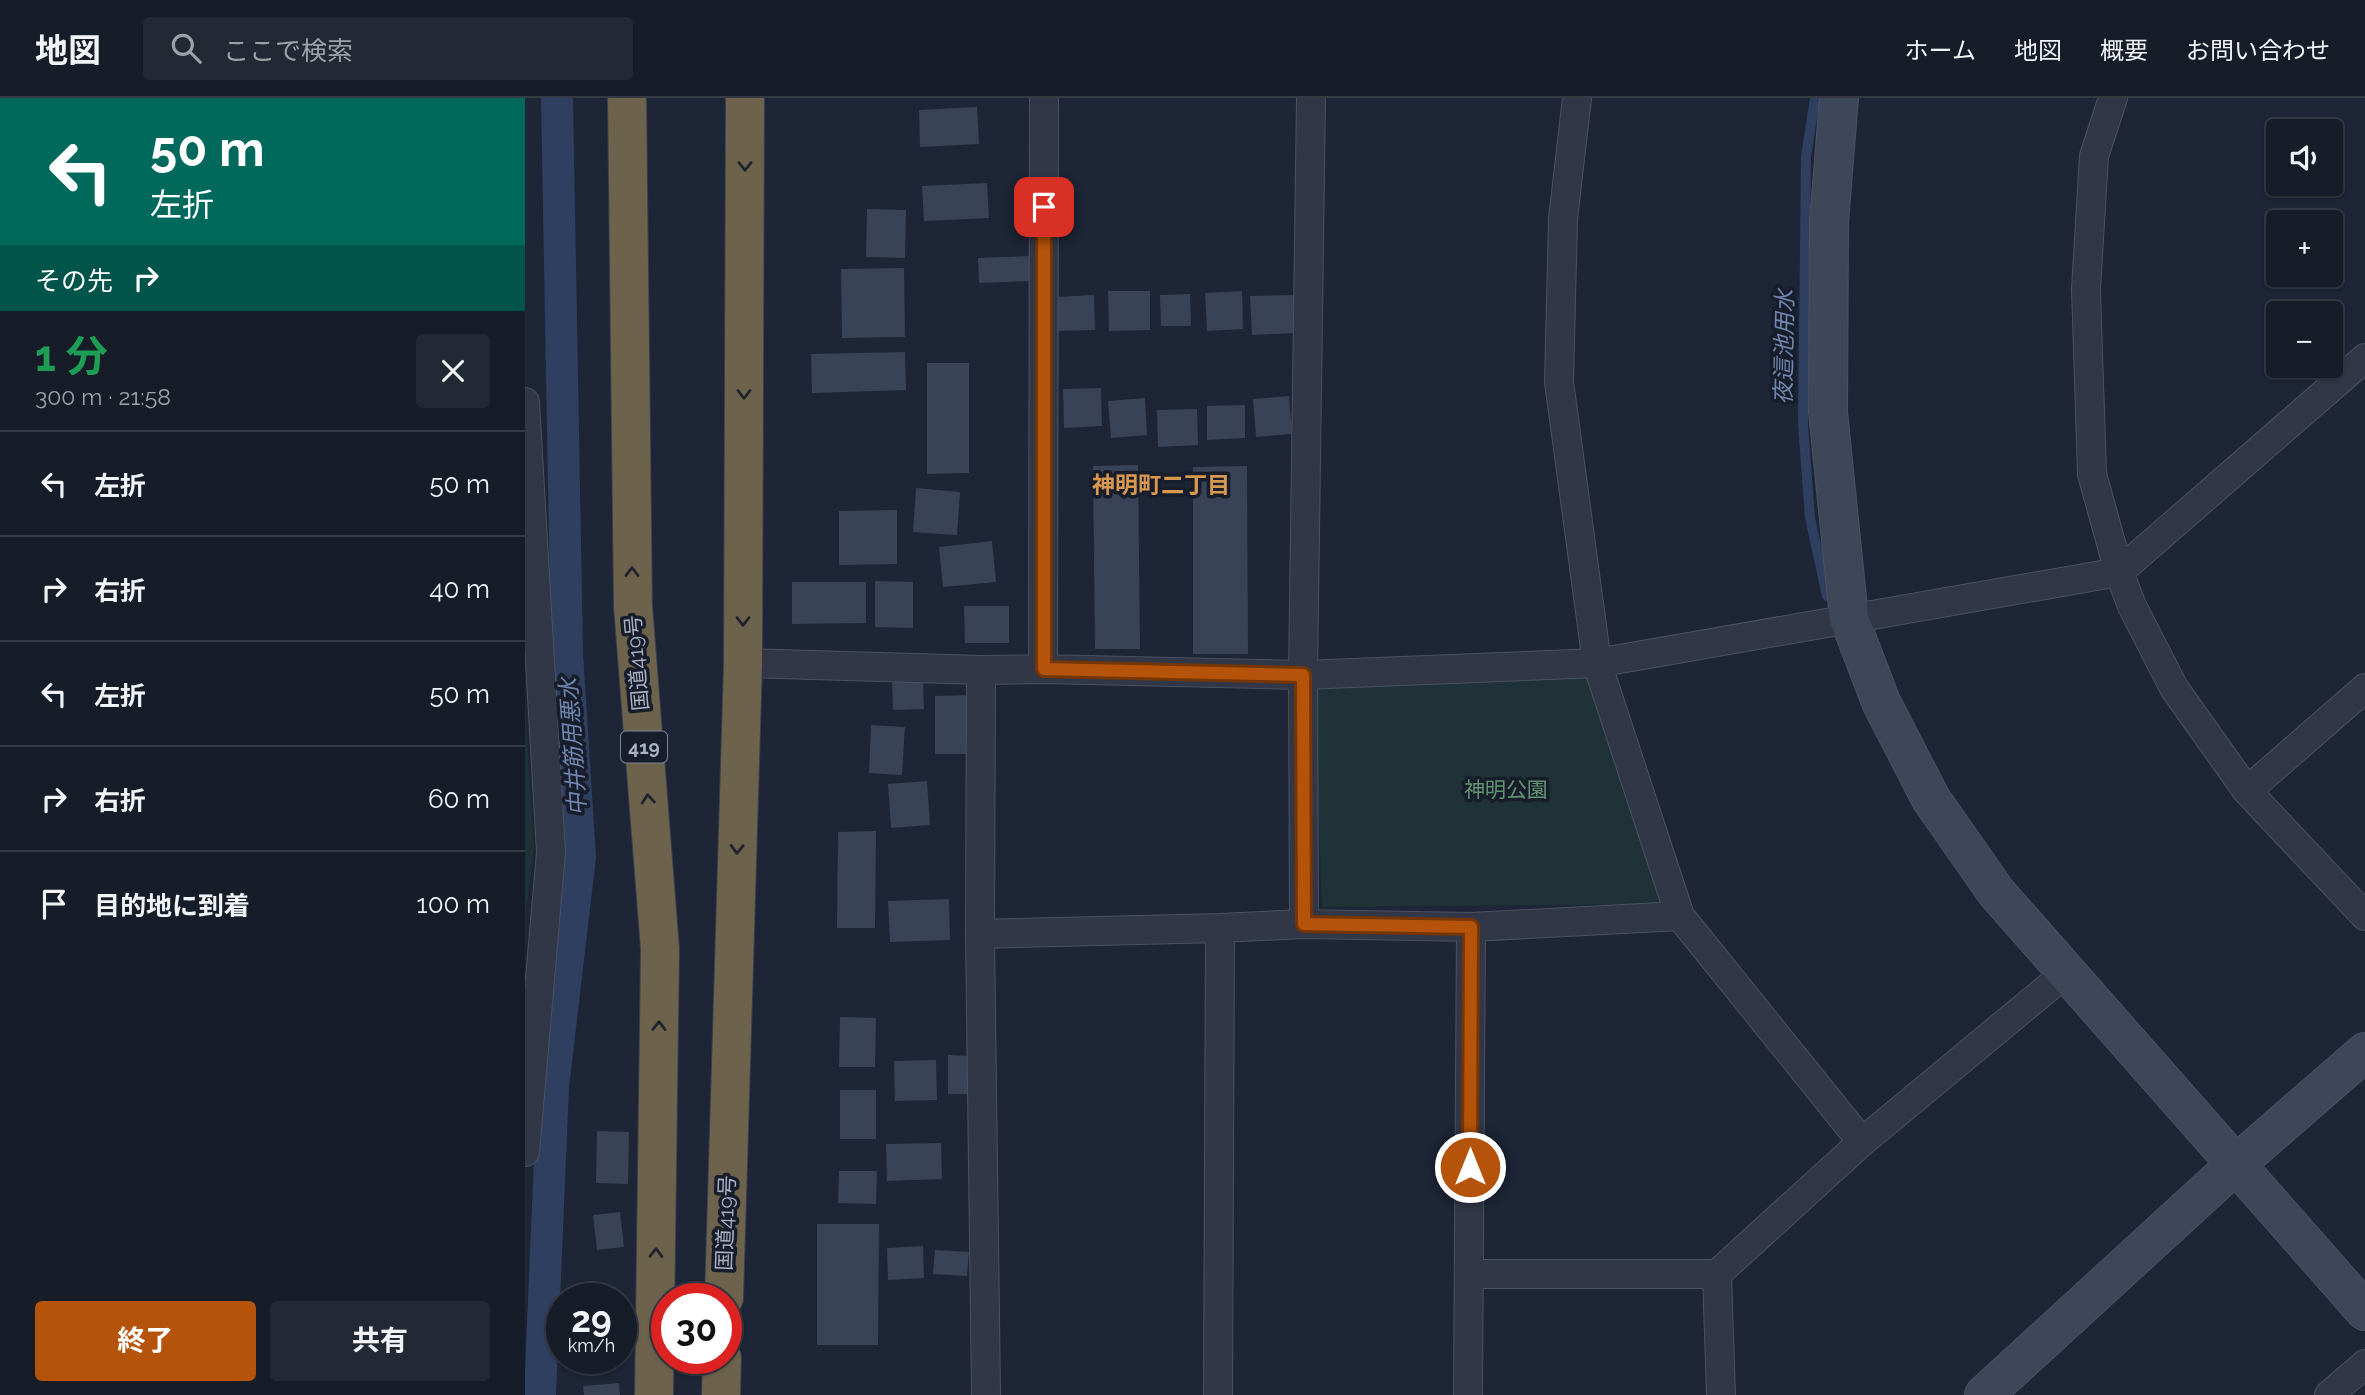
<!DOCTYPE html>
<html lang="ja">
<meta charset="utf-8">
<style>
body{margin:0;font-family:Raleway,"Noto Sans JP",sans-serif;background:#232934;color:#f1f3f6;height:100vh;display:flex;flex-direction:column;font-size:26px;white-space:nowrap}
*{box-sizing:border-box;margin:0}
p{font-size:23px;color:#9ea1a8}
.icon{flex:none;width:38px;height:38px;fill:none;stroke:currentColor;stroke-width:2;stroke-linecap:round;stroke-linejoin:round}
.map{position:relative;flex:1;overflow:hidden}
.side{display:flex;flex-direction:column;background:#161c28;width:525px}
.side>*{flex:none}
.guide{background:#00695c;color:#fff;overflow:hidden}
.fabs{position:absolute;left:1741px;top:21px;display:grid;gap:14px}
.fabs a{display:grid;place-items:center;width:77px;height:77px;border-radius:7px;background:#161c28;box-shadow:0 2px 5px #0004,0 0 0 2px #353a45;font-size:35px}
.speed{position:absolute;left:21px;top:1185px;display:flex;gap:14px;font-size:35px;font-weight:700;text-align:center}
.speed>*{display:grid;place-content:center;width:91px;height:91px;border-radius:50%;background:#161c28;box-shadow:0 2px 5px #0004,0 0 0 2px #353a45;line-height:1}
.speed small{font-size:18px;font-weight:400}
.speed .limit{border:10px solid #d22;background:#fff;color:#111}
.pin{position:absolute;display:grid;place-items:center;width:60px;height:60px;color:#fff;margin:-30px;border-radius:14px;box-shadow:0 4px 10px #0006}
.me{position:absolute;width:77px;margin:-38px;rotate:0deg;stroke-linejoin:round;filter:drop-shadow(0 0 5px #0008)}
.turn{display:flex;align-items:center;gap:24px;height:147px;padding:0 35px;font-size:32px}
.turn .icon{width:91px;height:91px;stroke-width:2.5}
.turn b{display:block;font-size:49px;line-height:60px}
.then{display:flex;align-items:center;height:66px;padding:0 35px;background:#0003;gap:14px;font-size:26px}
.round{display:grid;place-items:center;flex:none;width:74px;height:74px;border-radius:7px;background:#232934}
.overview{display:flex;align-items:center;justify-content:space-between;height:119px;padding:0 35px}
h1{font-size:42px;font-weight:700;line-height:52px;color:#1e9e55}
.action{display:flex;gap:14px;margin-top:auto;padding:14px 35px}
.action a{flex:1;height:80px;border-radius:7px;background:#b45309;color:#fff;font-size:28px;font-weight:700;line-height:80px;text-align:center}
.action a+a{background:#232934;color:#f1f3f6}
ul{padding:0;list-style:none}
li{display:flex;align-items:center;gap:21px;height:105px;padding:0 35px;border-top:2px solid #353a45}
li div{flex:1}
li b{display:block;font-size:26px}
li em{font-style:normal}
header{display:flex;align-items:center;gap:42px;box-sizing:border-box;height:98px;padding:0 35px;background:#161c28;border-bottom:2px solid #353a45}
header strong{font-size:33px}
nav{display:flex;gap:38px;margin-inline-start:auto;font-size:24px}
.search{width:490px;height:63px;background:#232934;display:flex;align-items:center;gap:18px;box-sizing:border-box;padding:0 24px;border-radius:7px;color:#9ea1a8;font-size:26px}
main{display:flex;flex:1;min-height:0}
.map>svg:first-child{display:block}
.green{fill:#1f3237}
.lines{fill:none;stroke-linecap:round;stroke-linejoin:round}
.stream{stroke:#2f3f5f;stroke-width:10}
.canal{stroke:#2f3f5f;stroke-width:32}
.building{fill:#394357}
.street-casing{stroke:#4b5261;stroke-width:30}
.secondary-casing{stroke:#4b5261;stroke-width:40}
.highway-casing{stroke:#383f4d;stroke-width:40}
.street{stroke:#313746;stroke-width:28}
.secondary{stroke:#3e4659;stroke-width:38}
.highway{stroke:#6d634d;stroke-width:38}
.oneway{stroke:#20242e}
.route-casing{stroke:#753606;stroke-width:18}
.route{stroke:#b45309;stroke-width:12}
.labels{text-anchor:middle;stroke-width:7;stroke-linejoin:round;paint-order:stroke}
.shield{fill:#171d2a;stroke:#7e8596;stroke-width:2}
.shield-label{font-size:19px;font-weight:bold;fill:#aab1c4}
.street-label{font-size:21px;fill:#aab1c4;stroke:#171d2a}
.park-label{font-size:21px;fill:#619572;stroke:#171d2a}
.water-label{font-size:23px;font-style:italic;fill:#7085af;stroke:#171d2a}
.neighbourhood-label{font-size:23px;font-weight:bold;fill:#d89850;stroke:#171d2a}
</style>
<header>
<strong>地図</strong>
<div class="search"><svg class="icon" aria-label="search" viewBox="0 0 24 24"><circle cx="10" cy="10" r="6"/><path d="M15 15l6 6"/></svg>ここで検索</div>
<nav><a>ホーム</a><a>地図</a><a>概要</a><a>お問い合わせ</a></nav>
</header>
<main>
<section class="side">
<div class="guide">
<div class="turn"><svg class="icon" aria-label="left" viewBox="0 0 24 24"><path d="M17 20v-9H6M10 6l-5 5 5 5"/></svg><div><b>50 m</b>左折</div></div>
<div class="then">その先<svg class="icon" aria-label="right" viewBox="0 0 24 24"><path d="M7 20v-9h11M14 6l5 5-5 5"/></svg></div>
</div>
<div class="overview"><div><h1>1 分</h1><p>300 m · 21:58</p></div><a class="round"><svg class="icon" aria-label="close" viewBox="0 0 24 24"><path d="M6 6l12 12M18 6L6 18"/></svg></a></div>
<ul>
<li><svg class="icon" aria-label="left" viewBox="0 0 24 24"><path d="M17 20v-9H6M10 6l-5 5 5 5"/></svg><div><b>左折</b></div><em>50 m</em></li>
<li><svg class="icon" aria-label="right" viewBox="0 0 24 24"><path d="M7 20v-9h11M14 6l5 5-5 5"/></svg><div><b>右折</b></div><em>40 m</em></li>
<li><svg class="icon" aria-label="left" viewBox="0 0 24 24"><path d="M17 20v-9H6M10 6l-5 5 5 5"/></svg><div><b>左折</b></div><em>50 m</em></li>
<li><svg class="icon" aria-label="right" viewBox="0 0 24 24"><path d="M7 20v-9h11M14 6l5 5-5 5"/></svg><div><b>右折</b></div><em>60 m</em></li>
<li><svg class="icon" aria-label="arrive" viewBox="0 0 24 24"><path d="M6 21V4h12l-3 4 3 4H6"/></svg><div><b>目的地に到着</b></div><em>100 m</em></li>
</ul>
<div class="action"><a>終了</a><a>共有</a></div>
</section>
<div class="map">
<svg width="1840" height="1297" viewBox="0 0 1840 1297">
<rect width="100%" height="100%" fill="#1d2536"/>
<path class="green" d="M1062,573L1142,806L797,809L789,588Z
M0,605L9,751L0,821Z"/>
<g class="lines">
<path class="stream" d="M1290,0L1281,59L1278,326L1285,420L1302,498"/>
<path class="canal" d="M15,1297L28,989L55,759L42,555L32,0"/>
</g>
<path class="building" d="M452,9L454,46L395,49L394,12Z
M462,85L464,120L399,123L397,88Z
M342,111L381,112L380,160L341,159Z
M507,158V183L454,185L453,160Z
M379,170L380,239L317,240L316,171Z
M583,193H625V232L584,233Z
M717,193L718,231L682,233L680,195Z
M665,196L666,228H636L635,197Z
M569,197L570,232L532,233L531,199Z
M770,197L771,235L727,237L725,198Z
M380,254L381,292L287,295L286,256Z
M402,265H444V375L402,376Z
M576,290L577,328L539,330L538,291Z
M764,298L767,336L731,339L728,301Z
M620,300L622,337L586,340L583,303Z
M720,307V340L682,342V308Z
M672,311L673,347L633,349L632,312Z
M613,367L615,551H570L568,368Z
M722,368L723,556H668V369Z
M391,390L435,394L432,437L388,434Z
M372,412V466L314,467V413Z
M467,443L471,484L418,489L414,449Z
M350,483L388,484V530L350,529Z
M267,484H341V525L267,526Z
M439,508H484V545H440Z
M398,583L399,611L368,612L367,584Z
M445,597V656H410V598Z
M346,627L380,629L377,677L344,675Z
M402,683L405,727L366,730L363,686Z
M351,733L350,830H312L313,734Z
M424,801L425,842L365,844L363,803Z
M315,919L351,920L350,969H314Z
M423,957L448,958V996H423Z
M411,962L412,1002L370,1003L369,963Z
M315,992H351V1041H315Z
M72,1033L104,1034L103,1086L71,1085Z
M416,1045L417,1081L362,1083L361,1046Z
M314,1073H352L351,1106L313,1105Z
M95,1114L99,1149L72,1152L68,1117Z
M292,1126H354L353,1247H292Z
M398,1148L399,1180L363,1182L362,1150Z
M410,1152L444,1154L442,1178L408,1176Z
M94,1285L95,1297H59L58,1288Z"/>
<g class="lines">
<g class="street-casing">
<path id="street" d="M1052,0L1038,121L1034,284L1072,565L1155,818L1337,1044
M1588,0L1569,58L1561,191L1567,376L1594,474L1607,508L1649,590L1722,693L1840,818
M0,304L26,754L0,1054
M218,565L456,572L518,571L778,577L1072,565L1594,474L1840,260
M518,571L519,0
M456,572L455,836L461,1297
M1722,693L1840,590
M779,826L778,577L786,0
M455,836L695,830L779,826L946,829L1155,818
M944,1176H1192
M693,1297L695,830
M943,1297L946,829
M1196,1297L1192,1176L1337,1044L1542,874
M1804,1297L1840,1266"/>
</g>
<g class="secondary-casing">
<path id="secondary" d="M1314,0L1304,124L1303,314L1324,520L1356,604L1406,701L1471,794L1840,1213
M1459,1297L1710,1067L1840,954"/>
</g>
<g class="highway-casing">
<path id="highway" d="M102,0L108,508L135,851L129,1297
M199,1200L218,565L220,0
M196,1297L197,1260"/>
</g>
<use href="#street" class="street"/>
<use href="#secondary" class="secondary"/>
<use href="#highway" class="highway"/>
</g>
<defs><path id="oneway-chevron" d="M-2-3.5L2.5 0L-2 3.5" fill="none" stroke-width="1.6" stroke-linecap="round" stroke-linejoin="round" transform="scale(1.75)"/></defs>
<g class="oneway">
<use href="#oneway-chevron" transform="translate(220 68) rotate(90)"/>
<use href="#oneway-chevron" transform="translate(219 296) rotate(90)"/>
<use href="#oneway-chevron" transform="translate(107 474) rotate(-90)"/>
<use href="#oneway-chevron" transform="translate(218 523) rotate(90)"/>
<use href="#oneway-chevron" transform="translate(123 701) rotate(-95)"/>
<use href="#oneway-chevron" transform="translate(212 751) rotate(92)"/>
<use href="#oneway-chevron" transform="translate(134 928) rotate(-89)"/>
<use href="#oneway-chevron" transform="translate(131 1155) rotate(-89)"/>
</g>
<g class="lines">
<g class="route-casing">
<path id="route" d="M519,109V571L778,577L779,826L946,829L945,1069"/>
</g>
<use href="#route" class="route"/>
</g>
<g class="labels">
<rect class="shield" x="96" y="633.5" width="46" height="31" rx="5"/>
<g class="shield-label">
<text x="119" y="656">419</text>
</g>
<g class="street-label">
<text transform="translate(112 565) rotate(-95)" y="7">国道419号</text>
<text transform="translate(201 1125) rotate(-88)" y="7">国道419号</text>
</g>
<g class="park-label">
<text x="981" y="699">神明公園</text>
</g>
<g class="water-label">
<text transform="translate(1259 249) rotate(-89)" y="8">夜這池用水</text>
<text transform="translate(48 649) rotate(-94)" y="8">中井筋用悪水</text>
</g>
<g class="neighbourhood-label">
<text x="636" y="395">神明町二丁目</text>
</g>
</g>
</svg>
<div class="fabs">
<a><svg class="icon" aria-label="sound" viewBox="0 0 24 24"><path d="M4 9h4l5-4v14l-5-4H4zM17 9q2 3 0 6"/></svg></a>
<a>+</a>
<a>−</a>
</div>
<div class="speed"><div>29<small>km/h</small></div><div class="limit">30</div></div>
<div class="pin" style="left:519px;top:109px;background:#d93025"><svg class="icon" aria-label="arrive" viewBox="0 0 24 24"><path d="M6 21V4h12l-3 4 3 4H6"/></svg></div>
<svg class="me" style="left:945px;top:1069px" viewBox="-20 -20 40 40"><circle r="17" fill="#b45309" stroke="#fff" stroke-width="3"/><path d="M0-11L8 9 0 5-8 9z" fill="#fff"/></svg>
</div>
</main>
